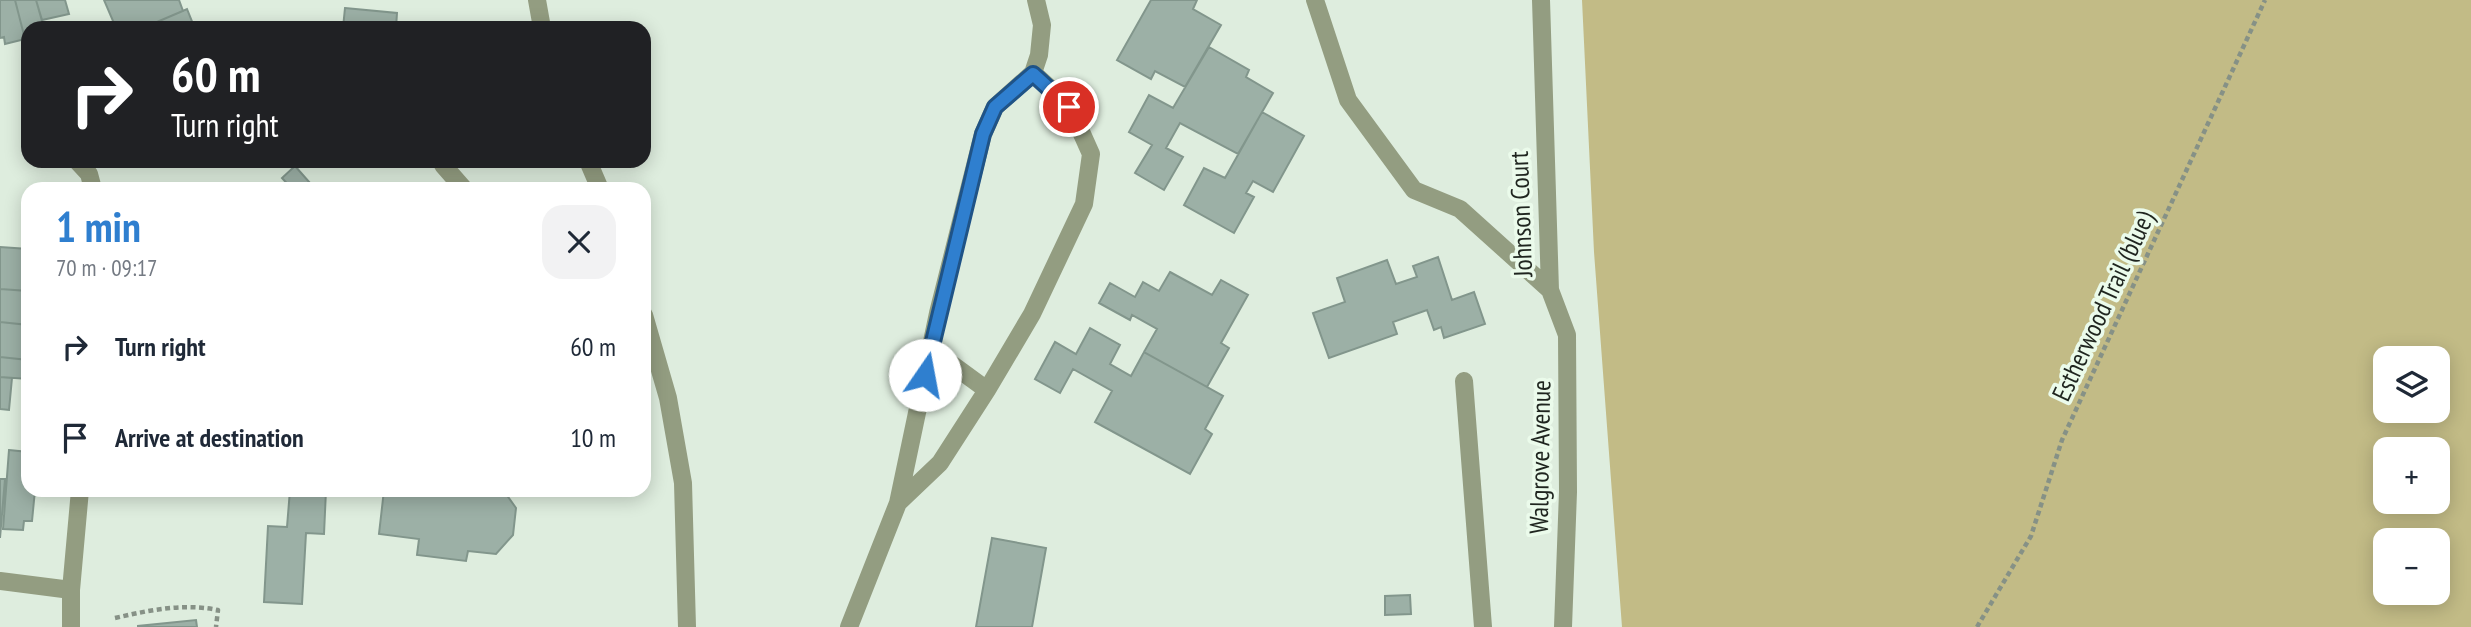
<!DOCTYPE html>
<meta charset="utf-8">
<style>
body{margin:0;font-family:"PT Sans Narrow",sans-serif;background:#f2f2f3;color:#1f2937;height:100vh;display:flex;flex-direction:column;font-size:26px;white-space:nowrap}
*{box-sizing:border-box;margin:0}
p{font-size:23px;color:#747a83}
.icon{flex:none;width:38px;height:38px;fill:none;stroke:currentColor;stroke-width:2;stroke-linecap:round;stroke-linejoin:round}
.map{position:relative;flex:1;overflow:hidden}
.panel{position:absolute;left:21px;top:182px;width:630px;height:315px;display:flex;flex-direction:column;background:#fff;border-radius:21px;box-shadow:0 4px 18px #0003}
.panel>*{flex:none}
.top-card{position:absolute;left:21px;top:21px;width:630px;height:147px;border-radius:21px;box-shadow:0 4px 18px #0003;background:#202124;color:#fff;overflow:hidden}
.controls{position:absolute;left:2373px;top:346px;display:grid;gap:14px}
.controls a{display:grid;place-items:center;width:77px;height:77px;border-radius:14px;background:#fff;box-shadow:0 4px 18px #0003;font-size:35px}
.pin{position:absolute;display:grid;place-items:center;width:60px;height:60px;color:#fff;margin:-30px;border:4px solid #fff;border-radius:50%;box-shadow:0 2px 7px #0007}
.me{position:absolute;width:77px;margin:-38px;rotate:12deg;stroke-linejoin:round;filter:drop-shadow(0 0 5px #0008)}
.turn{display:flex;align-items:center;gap:24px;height:147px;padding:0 35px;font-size:32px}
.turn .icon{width:91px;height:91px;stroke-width:2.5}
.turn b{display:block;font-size:49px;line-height:60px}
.round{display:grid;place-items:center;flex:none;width:74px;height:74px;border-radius:21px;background:#f2f2f3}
.head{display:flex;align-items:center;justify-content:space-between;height:119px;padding:0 35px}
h1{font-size:42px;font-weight:700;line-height:52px;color:#2f7fcf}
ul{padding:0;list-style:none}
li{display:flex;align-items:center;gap:21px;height:91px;padding:0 35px}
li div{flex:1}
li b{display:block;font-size:26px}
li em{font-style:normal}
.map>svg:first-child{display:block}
.green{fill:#c2bb86;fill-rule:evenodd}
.building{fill:#9cb0a6;stroke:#82968c;stroke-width:2}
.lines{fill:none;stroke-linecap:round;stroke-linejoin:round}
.path{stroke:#869186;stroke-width:4.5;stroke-dasharray:5 3.5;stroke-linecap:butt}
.minor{stroke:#939d81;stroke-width:18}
.route-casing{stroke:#1f5387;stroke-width:18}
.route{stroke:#2f7fcf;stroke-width:12}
.labels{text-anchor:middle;stroke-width:7;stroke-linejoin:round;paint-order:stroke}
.street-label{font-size:26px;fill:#1f251f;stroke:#ebfbeb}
</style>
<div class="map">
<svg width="2471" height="627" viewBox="0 0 2471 627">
<rect width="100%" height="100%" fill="#deedde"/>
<path class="green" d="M1582,0H2471V627H1622L1594,252ZM2385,359H2438V411H2385ZM2385,450H2438V502H2385ZM2385,541H2438V593H2385Z"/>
<path class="building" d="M0,0H15L25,39L5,44L4,37L0,38Z
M15,0H36L44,28H28V39H25Z
M36,0H65L69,14L42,20Z
M104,0H179L183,11L143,28H116Z
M1151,0H1197L1193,9L1221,25L1185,87L1155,71L1151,79L1117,60Z
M345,8L397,13L396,28H343Z
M187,9L193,24L190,25L183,28H143Z
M1209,47L1249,70L1246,77L1273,93L1238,154L1180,123L1166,148L1183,157L1164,190L1135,173L1152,145L1129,132L1149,95L1173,108Z
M1262,112L1304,136L1273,192L1253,181L1246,193L1254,197L1234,233L1184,205L1204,168L1225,178Z
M295,166L310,183L304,189H292L282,178Z
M0,247L28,249V291L0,289Z
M1438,257L1452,300L1474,292L1485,324L1444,338L1441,327L1434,330L1427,310L1393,322L1397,334L1329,358L1313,313L1345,302L1337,278L1387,260L1396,284L1417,277L1413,266Z
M1170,272L1212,295L1221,280L1248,295L1221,343L1229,348L1207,387L1144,352L1157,329L1132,315L1130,320L1099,303L1110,283L1135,297L1143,282L1159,291Z
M0,289L28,291V325L0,322Z
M0,322L28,325L25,347L28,348V360L0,357Z
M1090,328L1120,345L1110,364L1131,376L1144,352L1223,396L1205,429L1212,434L1190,474L1095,422L1112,391L1073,369L1060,393L1035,379L1055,342L1076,354Z
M0,357L28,360V379L0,377Z
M0,377L12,378L9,410L0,409Z
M9,450L28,452V490H35L32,521H24L23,530L3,529Z
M0,479H5L0,538Z
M290,490H326L324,534L306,533L302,604L264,602L268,526L287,527Z
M384,490H507L506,494L516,508L513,535L496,554L468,551L466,561L417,555L419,539L379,534Z
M992,538L1046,548L1032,627H976Z
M1410,595L1411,614L1385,615V596Z
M196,620L197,627H138V626Z"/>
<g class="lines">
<path class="path" d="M115,618C150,610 183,603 218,610L216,627
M1977,627L2031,536L2062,440L2265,0"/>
<path class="minor" d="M537,0L542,28
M1315,0L1348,100L1414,190L1460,209L1550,290
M1541,0L1550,290L1567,335L1568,492L1563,627
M77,161L89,174L93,189
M443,161V165L464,189
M588,161L600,189
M644,315L668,398L683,483L687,627
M931,349L987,390
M1464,381L1483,627
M898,503L940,463L987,390L1032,314L1084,204L1091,154L1070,107L1033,73
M0,581L71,590
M71,627V590L80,490
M849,627L898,503L938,313L983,134L995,107L1033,73L1039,55L1042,25L1036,0"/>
</g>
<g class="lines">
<g class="route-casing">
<path id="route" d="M925,375L983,134L995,107L1033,74L1069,107"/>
</g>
<use href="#route" class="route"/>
</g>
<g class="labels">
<g class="street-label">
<text transform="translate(1521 214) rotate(-92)" y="9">Johnson Court</text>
<text transform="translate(2103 306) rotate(-65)" y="9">Estherwood Trail (blue)</text>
<text transform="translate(1540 457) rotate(-89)" y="9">Walgrove Avenue</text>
</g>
</g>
</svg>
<div class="controls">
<a><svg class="icon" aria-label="layers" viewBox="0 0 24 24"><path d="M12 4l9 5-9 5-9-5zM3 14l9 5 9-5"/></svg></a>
<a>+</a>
<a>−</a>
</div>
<div class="pin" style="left:1069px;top:107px;background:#d93025"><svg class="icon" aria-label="arrive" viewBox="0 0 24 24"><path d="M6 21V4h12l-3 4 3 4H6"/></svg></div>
<svg class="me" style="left:925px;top:375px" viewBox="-20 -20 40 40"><circle r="19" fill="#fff"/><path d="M0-13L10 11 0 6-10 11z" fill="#2f7fcf"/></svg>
<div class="top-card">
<div class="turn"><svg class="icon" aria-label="right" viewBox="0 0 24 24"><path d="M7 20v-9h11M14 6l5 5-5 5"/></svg><div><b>60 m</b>Turn right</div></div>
</div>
<section class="panel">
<div class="head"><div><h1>1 min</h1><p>70 m · 09:17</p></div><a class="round"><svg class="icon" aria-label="close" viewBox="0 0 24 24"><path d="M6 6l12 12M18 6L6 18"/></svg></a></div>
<ul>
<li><svg class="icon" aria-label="right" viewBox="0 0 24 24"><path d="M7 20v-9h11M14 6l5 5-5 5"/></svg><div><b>Turn right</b></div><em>60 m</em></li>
<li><svg class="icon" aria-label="arrive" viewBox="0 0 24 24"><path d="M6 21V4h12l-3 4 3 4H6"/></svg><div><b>Arrive at destination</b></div><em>10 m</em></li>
</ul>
</section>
</div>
